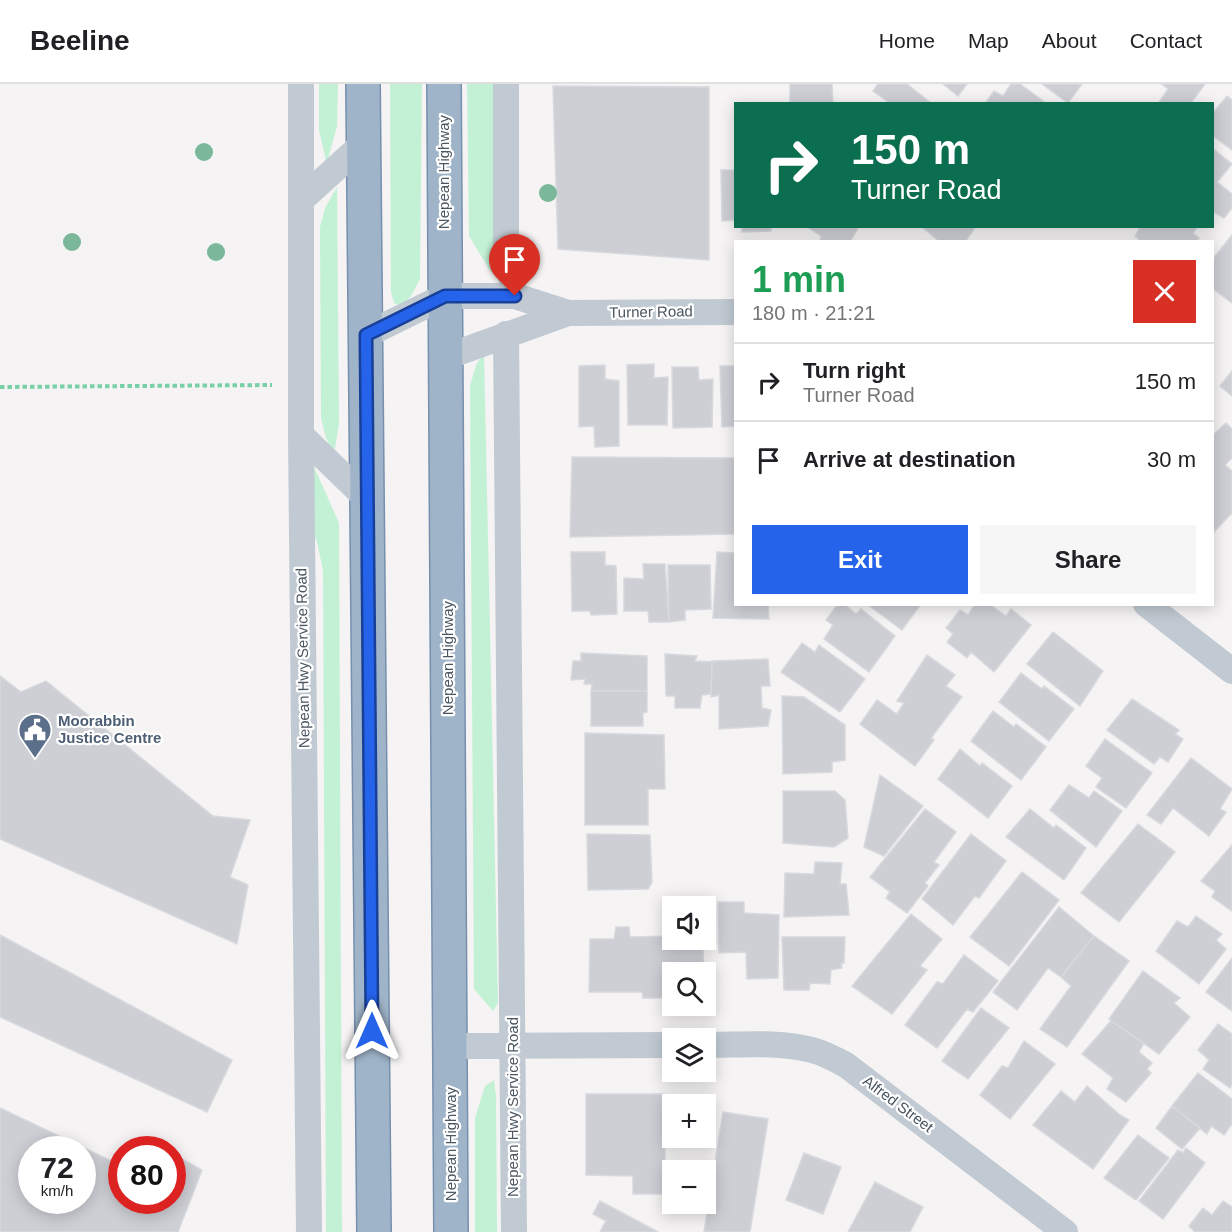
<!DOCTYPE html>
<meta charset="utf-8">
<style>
body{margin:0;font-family:Arial,sans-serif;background:#f6f6f6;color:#202124;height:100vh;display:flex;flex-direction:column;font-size:22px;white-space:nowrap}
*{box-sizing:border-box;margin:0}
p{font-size:20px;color:#757577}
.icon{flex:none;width:33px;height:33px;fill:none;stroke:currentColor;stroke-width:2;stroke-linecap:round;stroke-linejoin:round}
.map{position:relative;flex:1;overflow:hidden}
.side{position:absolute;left:734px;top:156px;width:480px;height:366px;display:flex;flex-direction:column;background:#fff;border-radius:0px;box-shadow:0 3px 15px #0003}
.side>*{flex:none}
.guide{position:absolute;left:734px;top:18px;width:480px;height:126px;border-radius:0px;box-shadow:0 3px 15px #0003;background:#0b6e4f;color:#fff;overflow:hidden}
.fabs{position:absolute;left:662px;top:812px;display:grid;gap:12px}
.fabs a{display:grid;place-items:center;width:54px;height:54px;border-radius:0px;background:#fff;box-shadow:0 3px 15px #0003;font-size:30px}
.speed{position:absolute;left:18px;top:1052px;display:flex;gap:12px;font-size:30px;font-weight:700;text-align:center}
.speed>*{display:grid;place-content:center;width:78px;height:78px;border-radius:50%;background:#fff;box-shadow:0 3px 15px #0003;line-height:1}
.speed small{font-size:15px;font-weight:400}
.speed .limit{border:9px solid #d22;background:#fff;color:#111}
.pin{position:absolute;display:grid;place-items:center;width:51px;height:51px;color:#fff;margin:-62px -26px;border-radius:50% 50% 50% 0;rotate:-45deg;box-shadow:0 0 6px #0007}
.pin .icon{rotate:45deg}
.me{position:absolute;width:66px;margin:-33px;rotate:0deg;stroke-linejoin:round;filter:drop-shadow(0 0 4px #0008)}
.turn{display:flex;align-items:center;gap:21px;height:126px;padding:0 18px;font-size:27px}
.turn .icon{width:78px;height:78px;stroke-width:2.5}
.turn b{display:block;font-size:42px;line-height:51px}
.round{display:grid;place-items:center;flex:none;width:63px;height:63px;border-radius:0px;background:#f6f6f6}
.overview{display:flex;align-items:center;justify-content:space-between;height:102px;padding:0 18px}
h1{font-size:36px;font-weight:700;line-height:45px;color:#1e9e55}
.button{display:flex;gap:12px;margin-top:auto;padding:12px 18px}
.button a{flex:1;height:69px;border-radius:0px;background:#2563eb;color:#fff;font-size:24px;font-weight:700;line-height:69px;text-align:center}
.button a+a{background:#f6f6f6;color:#202124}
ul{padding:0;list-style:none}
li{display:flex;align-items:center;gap:18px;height:78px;padding:0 18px;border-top:2px solid #e0e0e0}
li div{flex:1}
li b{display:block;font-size:22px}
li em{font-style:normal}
header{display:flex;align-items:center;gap:36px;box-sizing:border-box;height:84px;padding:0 30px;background:#fff;border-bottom:2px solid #e0e0e0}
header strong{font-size:28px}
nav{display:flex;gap:33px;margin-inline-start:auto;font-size:21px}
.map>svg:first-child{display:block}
.green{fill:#c3f1d5}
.building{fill:#cdcfd5;stroke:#d7d9de;stroke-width:1.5;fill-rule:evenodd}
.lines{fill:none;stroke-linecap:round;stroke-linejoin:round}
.trunk-casing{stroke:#7690ad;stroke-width:36}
.path{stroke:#7ad0a6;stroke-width:4;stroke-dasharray:4.5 3;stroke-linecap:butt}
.minor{stroke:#c1cad2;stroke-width:26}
.trunk{stroke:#9fb4c9;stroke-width:33}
.tree{fill:#7bb799}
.route-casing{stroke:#184099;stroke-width:15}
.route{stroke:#2563eb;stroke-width:10}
.labels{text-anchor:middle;stroke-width:4.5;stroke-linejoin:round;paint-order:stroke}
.street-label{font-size:15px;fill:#4a5661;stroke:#fff}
.service-label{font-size:15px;font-weight:bold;fill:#4e5e75;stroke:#fff;text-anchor:start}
</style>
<header>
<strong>Beeline</strong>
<nav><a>Home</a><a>Map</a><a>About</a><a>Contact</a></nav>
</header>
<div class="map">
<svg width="1232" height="1148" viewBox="0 0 1232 1148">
<rect width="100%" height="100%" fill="#f5f3f3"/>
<path class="green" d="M319,0H338L337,42L328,75L326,77L319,46Z
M390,0H422L420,195L411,212L401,222L394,219L391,208Z
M467,0H493L494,162L499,187L491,188L469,152Z
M337,103L339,340L334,370L326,354L321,334L320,143L325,124Z
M484,269L498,919L493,927L474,905L470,302L476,281Z
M311,376L339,439L342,1148H326L323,486L317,458L310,437Z
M494,996L496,1012L497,1148H475V1034L485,1002Z"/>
<path class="building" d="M790,0H832L833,20H790Z
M878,0H907L932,20H886L887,17L873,7Z
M943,0H967L958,12Z
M1011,0H1020L1047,20H985L994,7L1003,12Z
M1042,0H1082L1068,19Z
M1162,0H1205L1190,20H1158L1168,5Z
M553,2L709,3V176L558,165Z
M1227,12L1232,16V66L1212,51V30Z
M1212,64L1232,80L1217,98L1232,110V124L1224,134L1212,127Z
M721,86H735V136L722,137Z
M742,142H771V147L742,148Z
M806,142H859L850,158H820L821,152Z
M921,142H976L965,158H940Z
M1141,142H1198L1193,149L1199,154L1196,158H1142L1135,152Z
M1232,151V219L1212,204V176Z
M654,280V294L668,293L667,341H628L627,281Z
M605,281V295L619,297V362L595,363L594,342L579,343V282Z
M720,282H735V342L722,343Z
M672,283H698L699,296L713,295L712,343L673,344Z
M1232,287V312L1220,302Z
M1226,339L1232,345V374L1225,381L1232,387V429L1212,450V352Z
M572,373L735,374V450L570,453Z
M571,468H605V481L616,482L617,530L591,531L590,527H572Z
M717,468L735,469V520H768L769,535L713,534Z
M643,480H665L669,538H649L648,527H624V494L644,495Z
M668,481H710L711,525L685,526V536L669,538Z
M838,520H844L856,530L861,525L895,552L869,588L824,555L833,541L826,536Z
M867,520H921L902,546Z
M975,520H989L1006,532L1011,525L1031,541L994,588L971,568L967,574L947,558L953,550L946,544L960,526L968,531Z
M1053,548L1103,587L1080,622L1027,580Z
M802,559L815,568L819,561L865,595L840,628L781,588Z
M581,569L647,572V607H591L592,600H584L585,595L571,596L573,577H581Z
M665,570L697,572L695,577L712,578L711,610L702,611L700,624H675V612H666Z
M927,571L955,591L946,602L962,613L931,654L934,656L915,682L860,640L877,616L897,630L904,619L897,617Z
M768,575L770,602H761L762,624L771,626L768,642L719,645V611L711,613L712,577Z
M1021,589L1042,605L1044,602L1074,625L1049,657L999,618Z
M0,592L21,608L46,597L213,732L250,736L230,793L248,801L237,860L0,755Z
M591,607H647V628L643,629V642H591Z
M782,612L804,613L845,641V676L832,678V688L783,690Z
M1132,615L1179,646L1175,650L1183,655L1168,678L1160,673L1154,680L1107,646Z
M993,627L1014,643L1016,640L1046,663L1021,696L971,657Z
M585,649L664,651L665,705H648V741H585Z
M1105,655L1152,689L1126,724L1096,703L1102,694L1086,682Z
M960,665L980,682L982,679L1012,702L988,734L938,695Z
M1191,674L1232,705L1220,725L1226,728L1209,752L1173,724L1161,740L1147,731Z
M880,691L923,722L884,772L864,763Z
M1069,701L1089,714L1094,707L1122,727L1096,763L1050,726Z
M783,707H835L845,716L848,754L834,763L783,759Z
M925,725L956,748L934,778L939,781L925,799L928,802L907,829L886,814L890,808L870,793Z
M1030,725L1054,744L1056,741L1086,764L1064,796L1006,753Z
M1138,740L1175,768L1119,838L1081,809Z
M587,750L650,751L652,798L648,805L588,806Z
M971,750L1006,777L979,814L975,812L953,841L922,815Z
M1232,761V827L1212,813L1215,807L1201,797Z
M815,778L842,779L840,800H846L849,831L784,833L785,789L814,790Z
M1022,788L1059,816L1009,882L970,853Z
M718,818H744V829L779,831L778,894L747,895L746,868L719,869Z
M1059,823L1094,852L1061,893L1048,884L1017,926L993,908Z
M911,830L942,855L920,882L927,886L892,930L852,902Z
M1196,832L1222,850L1216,856L1226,865L1199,900L1156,867L1177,837L1188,843Z
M616,843H629L630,853L672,852V855H694L695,865L703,866L704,888H672V914H643L642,908H589L590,855H614Z
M0,851L232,976L207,1028L0,933Z
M1094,852L1129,877L1067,963L1040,945L1071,902L1061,893Z
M782,853H845L844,879H841L842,884L831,886L830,900L810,899L809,906H784Z
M964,871L998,897L973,928L967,925L937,964L905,941L937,898L943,900Z
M1232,874V927L1206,908Z
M1143,887L1180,914L1174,919L1190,933L1159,970L1109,935Z
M981,924L1009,944L968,995L942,977Z
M1111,937L1144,959L1139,968L1152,979L1147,985L1151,989L1126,1018L1107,1005L1113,994L1082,970Z
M1218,940L1232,950V1001L1230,1004L1203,985L1209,976L1198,966Z
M1024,957L1055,980L1010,1035L980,1011L1002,982L1008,984Z
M1198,989L1232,1015V1040L1224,1051L1211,1042L1207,1050L1172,1022Z
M1087,1002L1120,1031L1129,1036L1093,1085L1033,1041L1061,1007L1075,1018Z
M586,1010H665V1110H633V1092L586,1091Z
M1172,1022L1200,1044L1182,1065L1156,1044Z
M0,1024L122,1082V1116H172V1069L202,1086L178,1148H0ZM32,1065H82V1116H32Z
M723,1028L768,1035L750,1148H704Z
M1138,1051L1169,1074L1136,1116L1104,1094Z
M1186,1064L1205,1079L1163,1135L1139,1117L1178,1066L1183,1069Z
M804,1069L841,1083L823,1130L786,1116Z
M875,1098L923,1123L910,1148H848Z
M600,1117L658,1148H600L606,1137L593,1130Z
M1223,1117L1232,1123V1148H1195L1189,1142L1203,1124L1212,1131Z"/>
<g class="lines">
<g class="trunk-casing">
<path id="trunk" d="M363,0L374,1148
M444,0L451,1148"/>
</g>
<path class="path" d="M0,303L272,301"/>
<path class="minor" d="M301,0V351L309,1148
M506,0V168L515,212
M301,116L364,59
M506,250L514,1148
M366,251L445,212H515L568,229L735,228
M446,273L568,229
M301,351L366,414
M1146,520L1232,587
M705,961C740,961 778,957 812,966C824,969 835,975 846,981L1065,1148
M450,962L672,961"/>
<use href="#trunk" class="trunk"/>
</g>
<g class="tree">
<circle cx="204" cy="68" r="9"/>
<circle cx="548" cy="109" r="9"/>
<circle cx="72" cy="158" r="9"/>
<circle cx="216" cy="168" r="9"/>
</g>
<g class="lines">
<g class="route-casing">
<path id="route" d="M372,947L366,251L445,212H515"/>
</g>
<use href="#route" class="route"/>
</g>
<defs>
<g id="civic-pin" transform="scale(1.725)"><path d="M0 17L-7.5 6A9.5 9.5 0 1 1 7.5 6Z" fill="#5c6f8a" stroke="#fff"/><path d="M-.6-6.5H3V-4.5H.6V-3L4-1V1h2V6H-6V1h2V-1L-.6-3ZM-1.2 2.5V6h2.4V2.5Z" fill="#fff"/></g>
</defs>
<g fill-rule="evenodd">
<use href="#civic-pin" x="35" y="646"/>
</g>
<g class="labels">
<g class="street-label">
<text transform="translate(444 88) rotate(-90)" y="5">Nepean Highway</text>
<text transform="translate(651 228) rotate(-1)" y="5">Turner Road</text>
<text transform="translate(303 574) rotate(-91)" y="5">Nepean Hwy Service Road</text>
<text transform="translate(448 574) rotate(-90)" y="5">Nepean Highway</text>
<text transform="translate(898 1020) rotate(37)" y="5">Alfred Street</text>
<text transform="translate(513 1023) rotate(-90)" y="5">Nepean Hwy Service Road</text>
<text transform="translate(451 1060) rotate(-90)" y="5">Nepean Highway</text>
</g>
<g class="service-label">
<text x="58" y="642">Moorabbin<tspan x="58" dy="17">Justice Centre</tspan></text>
</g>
</g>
</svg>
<div class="fabs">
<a><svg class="icon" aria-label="sound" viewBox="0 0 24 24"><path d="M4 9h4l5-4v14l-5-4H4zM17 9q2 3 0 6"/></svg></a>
<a><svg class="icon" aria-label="search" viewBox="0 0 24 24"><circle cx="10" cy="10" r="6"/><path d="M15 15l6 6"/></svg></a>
<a><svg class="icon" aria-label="layers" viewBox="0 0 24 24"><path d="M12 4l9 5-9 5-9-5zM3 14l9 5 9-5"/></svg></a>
<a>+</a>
<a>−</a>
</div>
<div class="speed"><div>72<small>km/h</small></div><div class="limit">80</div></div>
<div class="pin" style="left:515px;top:212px;background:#d93025"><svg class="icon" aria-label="arrive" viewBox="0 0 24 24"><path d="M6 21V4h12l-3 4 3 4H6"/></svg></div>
<svg class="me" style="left:372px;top:947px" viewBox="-20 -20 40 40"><path d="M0-17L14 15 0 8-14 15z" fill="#2563eb" stroke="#fff" stroke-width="4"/></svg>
<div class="guide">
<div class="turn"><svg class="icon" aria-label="right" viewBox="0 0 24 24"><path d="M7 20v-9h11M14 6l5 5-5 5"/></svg><div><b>150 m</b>Turner Road</div></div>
</div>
<section class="side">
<div class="overview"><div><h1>1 min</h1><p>180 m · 21:21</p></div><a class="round" style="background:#d93025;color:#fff"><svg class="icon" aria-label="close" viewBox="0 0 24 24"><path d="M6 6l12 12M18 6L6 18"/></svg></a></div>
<ul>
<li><svg class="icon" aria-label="right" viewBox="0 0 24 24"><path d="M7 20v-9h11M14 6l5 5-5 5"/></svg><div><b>Turn right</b><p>Turner Road</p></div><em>150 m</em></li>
<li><svg class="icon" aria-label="arrive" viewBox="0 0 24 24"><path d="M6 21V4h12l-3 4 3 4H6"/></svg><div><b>Arrive at destination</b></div><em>30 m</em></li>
</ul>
<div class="button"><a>Exit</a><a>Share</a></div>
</section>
</div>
